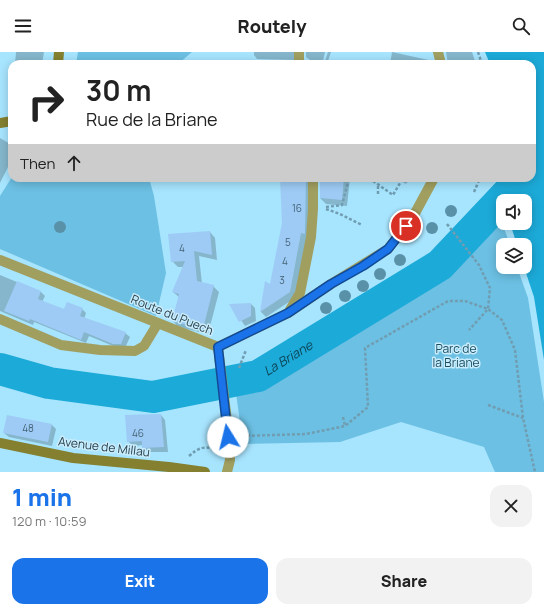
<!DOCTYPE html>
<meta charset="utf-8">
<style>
body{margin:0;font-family:Manrope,sans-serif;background:#f2f2f2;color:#222;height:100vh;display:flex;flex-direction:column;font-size:15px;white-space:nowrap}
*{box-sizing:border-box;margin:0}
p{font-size:13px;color:#767676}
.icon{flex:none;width:22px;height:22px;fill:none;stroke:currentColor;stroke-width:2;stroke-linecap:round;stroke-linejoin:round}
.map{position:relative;height:420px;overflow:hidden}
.drawer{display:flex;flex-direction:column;background:#fff;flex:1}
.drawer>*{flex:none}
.top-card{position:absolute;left:8px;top:8px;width:528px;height:122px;border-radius:12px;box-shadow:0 2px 10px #0003;background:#fff;color:#222;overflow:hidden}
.buttons{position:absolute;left:496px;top:142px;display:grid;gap:8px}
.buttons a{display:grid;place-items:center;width:36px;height:36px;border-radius:8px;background:#fff;box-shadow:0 2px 10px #0003;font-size:20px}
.pin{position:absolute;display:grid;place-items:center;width:34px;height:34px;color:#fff;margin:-17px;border:2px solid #fff;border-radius:50%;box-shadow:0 1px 4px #0007}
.me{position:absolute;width:44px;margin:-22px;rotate:351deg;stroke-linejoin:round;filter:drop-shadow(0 0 3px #0008)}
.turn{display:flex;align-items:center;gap:14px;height:84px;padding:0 12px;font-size:18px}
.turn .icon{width:52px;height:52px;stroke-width:2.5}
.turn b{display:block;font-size:28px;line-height:34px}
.then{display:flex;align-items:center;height:38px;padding:0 12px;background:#0003;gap:8px;font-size:15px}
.round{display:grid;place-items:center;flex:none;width:42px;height:42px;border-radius:12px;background:#f2f2f2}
.head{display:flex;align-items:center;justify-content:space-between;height:68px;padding:0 12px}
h1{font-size:24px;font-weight:800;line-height:30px;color:#1a73e8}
.primary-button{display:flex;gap:8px;margin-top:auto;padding:8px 12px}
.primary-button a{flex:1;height:46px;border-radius:12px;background:#1a73e8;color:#fff;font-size:16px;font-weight:800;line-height:46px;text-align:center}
.primary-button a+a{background:#f2f2f2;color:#222}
header{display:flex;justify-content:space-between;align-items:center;height:52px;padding:0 12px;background:#fff;font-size:18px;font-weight:800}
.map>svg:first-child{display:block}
.green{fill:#6cc0e3}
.water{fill:#1caad8}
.shadow{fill:#0003}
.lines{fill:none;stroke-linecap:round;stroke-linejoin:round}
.river{stroke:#1caad8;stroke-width:32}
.building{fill:#9ecbf5}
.path{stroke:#709db1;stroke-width:2.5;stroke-dasharray:3 2;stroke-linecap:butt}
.lane{stroke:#a19f60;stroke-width:10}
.street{stroke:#a19f60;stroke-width:10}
.secondary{stroke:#848030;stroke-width:10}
.tree{fill:#5991a8}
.route-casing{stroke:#114b97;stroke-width:10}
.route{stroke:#1a73e8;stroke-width:7}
.labels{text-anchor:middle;stroke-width:3;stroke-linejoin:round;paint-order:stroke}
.number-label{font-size:10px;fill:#466376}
.street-label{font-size:12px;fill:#28404b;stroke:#caedfd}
.park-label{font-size:12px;fill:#194d61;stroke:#caedfd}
.water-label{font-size:13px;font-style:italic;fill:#0e4558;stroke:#caedfd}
</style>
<header><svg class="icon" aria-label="menu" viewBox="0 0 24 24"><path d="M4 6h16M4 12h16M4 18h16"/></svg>Routely<svg class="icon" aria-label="search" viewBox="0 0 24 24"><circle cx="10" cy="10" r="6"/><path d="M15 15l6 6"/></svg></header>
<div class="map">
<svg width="544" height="420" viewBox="0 0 544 420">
<rect width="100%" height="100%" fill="#a7e4fe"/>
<path class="green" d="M78,0H192L178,12H76Z
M12,125L149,126L154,144L166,221L156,264L0,197V144Z
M499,162L510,193H503V215H517L528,246L544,350V420H495L484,395L401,370L340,390L243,392L236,341L259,329L443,218L484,182Z"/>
<path class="water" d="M485,0H544V308L534,245L524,215L525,193H517L510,171H525V149H503L499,136V126H532V12H490Z"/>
<path class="shadow" d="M16,0H44L42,12H15Z
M254,0H297L296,8L257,7L254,3Z
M306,0H325L323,9L310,8L306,5Z
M328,0H331L328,9H325Z
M392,0L433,9L436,12H390Z
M446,0H472L476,12H448Z
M0,86L12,93V117L8,115L0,131Z
M281,126H316L310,187L295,246L266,265L261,260L266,231L271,233L283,171Z
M320,126H350L347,154L326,152L320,146Z
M395,126H411L406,132Z
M210,180L215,186L217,208L199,204L202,232L213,234L219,240L208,282L178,275L173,269L179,245L173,240L184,215H178L172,209Z
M0,223L41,240L45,244L42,250L65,259L82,257L86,261L84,267L125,281L130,285L125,296H118L89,284L86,291L34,270L33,273L0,259Z
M251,252L255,256L256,269L245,274L231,253Z
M161,363L165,368L168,400H148L143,393L133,394L128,389Z
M8,364L52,373L56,377L52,394L9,385L4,381Z"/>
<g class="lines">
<path class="river" id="s1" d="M0,317L49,331L153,345L258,324L440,213L522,126"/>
</g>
<path class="building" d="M280,126H306L305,182L301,181L290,240L260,260L265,229L270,232L282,171Z
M320,126H344L342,148L320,146Z
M210,179L212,203L194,199L197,229L214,233L203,277L172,269L179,242L172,240L185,209L171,210L168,182Z
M17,229L41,239L38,247L64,257L67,250L83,256L80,264L126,280L121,292H113L84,280L81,288L30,267L29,269L4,259Z
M251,251V264L239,270L229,252Z
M161,362L164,395L142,396V389L127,390L125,363Z
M7,363L52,372L48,390L3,381Z"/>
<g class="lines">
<path class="path" d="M478,0L482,12
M369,126L393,143L403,126
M474,140L480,126
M378,142V134
M326,155L342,153L349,126
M326,157L340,162L362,173
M447,172L479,213L490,236L488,257L469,278
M239,316L246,298
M488,353L523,366
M343,365L345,374
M242,384L306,382L345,374L368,355L365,296L448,249H465L488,257L502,268L515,298L523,366L535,420
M189,404C198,396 205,393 216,398"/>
<path class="lane" d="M438,0L441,12
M288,261L331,232L388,197L414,163L434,126
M0,267L61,293L100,298L135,299L144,294L158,271"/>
<path class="street" d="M299,0V12
M0,208L218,295
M218,295L288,261L300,241L311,185L313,157V126
M218,295L229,385L230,408L227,420"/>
<path class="secondary" d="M58,12L59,0
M0,71L12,69
M0,391L73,406L169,415L205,420"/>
</g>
<g class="tree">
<circle cx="451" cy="159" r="6"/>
<circle cx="60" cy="175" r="6"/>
<circle cx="432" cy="176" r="6"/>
<circle cx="400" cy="208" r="6"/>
<circle cx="380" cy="222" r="6"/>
<circle cx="363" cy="234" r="6"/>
<circle cx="345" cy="244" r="6"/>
<circle cx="326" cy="256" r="6"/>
</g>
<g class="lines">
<g class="route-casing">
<path id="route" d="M228,385L218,295L288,261L331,232L363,214L388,197L406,174"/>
</g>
<use href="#route" class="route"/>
</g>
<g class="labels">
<g class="number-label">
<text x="297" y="160">16</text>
<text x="288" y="194">5</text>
<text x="182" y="200">4</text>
<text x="285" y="213">4</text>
<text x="282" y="232">3</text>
<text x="28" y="380">48</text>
<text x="138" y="385">46</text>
</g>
<g class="street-label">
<text transform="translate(172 263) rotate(22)" y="4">Route du Puech</text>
<text transform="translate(104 395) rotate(7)" y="4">Avenue de Millau</text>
</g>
<g class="park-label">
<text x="456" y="301">Parc de<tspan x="456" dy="14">la Briane</tspan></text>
</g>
<g class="water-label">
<text dy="5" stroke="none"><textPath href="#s1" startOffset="298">La Briane</textPath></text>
</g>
</g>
</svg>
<div class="buttons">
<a><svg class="icon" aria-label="sound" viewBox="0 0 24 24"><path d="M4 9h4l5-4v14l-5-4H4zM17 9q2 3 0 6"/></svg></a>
<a><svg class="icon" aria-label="layers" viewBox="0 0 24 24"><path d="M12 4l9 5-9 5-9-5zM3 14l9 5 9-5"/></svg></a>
</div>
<div class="pin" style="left:406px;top:174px;background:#d93025"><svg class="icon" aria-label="arrive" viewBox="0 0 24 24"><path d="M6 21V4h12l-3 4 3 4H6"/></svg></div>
<svg class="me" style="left:228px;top:385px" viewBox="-20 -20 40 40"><circle r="19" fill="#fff"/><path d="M0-13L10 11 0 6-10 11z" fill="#1a73e8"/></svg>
<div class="top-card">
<div class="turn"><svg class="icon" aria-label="right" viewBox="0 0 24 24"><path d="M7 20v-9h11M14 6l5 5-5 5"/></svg><div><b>30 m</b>Rue de la Briane</div></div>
<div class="then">Then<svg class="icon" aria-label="ahead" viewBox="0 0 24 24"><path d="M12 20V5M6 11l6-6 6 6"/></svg></div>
</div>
</div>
<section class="drawer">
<div class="head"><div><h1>1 min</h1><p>120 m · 10:59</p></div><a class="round"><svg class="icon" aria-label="close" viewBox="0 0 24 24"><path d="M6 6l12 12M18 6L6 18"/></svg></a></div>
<div class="primary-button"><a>Exit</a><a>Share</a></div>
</section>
